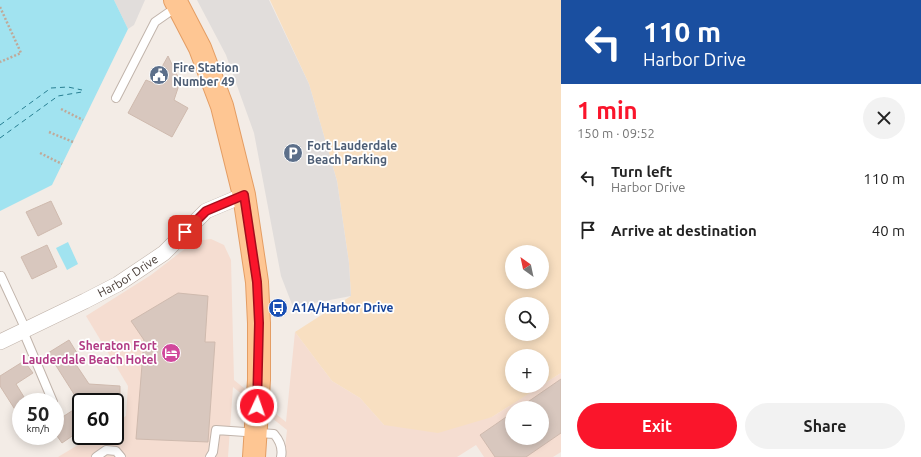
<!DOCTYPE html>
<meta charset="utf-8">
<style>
body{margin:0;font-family:Ubuntu,sans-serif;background:#f2f2f2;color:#222;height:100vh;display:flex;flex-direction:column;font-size:15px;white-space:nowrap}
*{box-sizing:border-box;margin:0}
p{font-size:13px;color:#767676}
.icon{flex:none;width:22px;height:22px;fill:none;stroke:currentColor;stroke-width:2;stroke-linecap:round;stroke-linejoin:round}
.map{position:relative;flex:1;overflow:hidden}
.panel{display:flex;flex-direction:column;background:#fff;width:360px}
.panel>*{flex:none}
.top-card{background:#1a4fa0;color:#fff;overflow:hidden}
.needle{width:26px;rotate:327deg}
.controls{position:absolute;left:505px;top:245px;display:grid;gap:8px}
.controls a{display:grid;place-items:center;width:44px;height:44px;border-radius:50%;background:#fff;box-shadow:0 2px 10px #0003;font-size:20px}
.speed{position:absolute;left:12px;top:393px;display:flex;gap:8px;font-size:20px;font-weight:700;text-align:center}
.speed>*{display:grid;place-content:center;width:52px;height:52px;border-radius:50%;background:#fff;box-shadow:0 2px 10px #0003;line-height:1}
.speed small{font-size:10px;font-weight:400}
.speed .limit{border:2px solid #111;border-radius:6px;background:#fff;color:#111}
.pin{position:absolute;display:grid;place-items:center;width:34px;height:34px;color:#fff;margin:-17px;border-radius:8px;box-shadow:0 2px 6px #0006}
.me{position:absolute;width:44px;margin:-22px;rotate:3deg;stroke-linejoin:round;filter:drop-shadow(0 0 3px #0008)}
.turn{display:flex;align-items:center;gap:14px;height:84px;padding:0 16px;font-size:18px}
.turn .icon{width:52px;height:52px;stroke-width:2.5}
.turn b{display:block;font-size:28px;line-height:34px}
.round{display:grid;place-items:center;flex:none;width:42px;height:42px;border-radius:21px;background:#f2f2f2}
.summary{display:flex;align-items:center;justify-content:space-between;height:68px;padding:0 16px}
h1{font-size:24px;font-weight:600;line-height:30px;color:#fa152b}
.action{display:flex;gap:8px;margin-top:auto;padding:8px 16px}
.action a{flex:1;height:46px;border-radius:24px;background:#fa152b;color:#fff;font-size:16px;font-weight:600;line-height:46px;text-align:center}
.action a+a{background:#f2f2f2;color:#222}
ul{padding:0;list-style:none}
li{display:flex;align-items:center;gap:12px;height:52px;padding:0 16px}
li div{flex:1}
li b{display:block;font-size:15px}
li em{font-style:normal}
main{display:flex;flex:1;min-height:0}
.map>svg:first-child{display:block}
.commercial{fill:#f5ddd1;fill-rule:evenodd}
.sand{fill:#f8dfc1;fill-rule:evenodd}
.parking{fill:#e1dddb}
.water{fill:#a1e3f0}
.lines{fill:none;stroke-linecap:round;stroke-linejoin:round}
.ferry{stroke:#287f92;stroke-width:1;stroke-dasharray:5 4;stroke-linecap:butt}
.building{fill:#d8c7be;stroke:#cfbaae}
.service-casing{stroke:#c1b4ab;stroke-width:10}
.minor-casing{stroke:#c1b4ab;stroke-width:16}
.primary-casing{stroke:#e49d63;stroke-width:24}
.path{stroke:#c0a999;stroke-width:2.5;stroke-dasharray:2 2;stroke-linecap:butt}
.service{stroke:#fff;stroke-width:8}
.minor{stroke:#fff;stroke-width:15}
.primary{stroke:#fec693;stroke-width:22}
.route-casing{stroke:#a20e1c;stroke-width:10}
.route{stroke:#fa152b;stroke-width:7}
.labels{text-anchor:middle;stroke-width:3.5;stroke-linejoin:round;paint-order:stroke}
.service-label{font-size:12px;font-weight:bold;fill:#4e5e75;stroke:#fff;text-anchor:start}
.street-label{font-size:12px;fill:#463b35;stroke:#fff}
.transit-label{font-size:12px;font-weight:bold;fill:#164399;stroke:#fff;text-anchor:start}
.hotel-label{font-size:12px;font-weight:bold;fill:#b23c85;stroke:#fff;text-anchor:end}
</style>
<main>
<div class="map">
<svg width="561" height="457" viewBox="0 0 561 457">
<rect width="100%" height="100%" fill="#f3ece6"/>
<path class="commercial" d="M211,239L224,245L231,260L234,380L286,422L295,332L332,381L360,398L384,425L492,417L561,373V452L553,457H484L476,445L457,457H284L287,430L233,387L228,457H58L93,436H115V423L126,416L128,386L86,316L151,275L195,241ZM512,408H542V438H512Z"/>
<path class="sand" d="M270,0H561V373L542,385V356H512V386H541L492,417L438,433L384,425L360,398L332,381L295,332L351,296L349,263L337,181L309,84ZM512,252H542V282H512ZM512,304H542V334H512Z"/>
<path class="parking" d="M114,0H145L134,25L128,29Z
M197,0H269L309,84L337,181L349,263L351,296L293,307L281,276L254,133L226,55Z"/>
<path class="water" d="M0,0H114L128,29L52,185L0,211Z
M68,242L78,264L67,270L56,248Z"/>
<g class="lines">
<path class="ferry" d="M0,125L51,88L68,87L82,90
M0,138L58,96L82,92"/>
</g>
<path class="building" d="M168,56L178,77L179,85L174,100L188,108L172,137L128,113L146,80L153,83Z
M51,201L62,224L38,236L26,212Z
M47,245L57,267L32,279L21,257Z
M178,293L208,296L205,342H215L208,442L136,439L144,340L131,321Z
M69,340L77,353L71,357L89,384L120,386V402H79L48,353Z
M24,361L33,373L16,384L27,402H21V419L0,386V376Z
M561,379V433L526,457H495L480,435L512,413V438H542V408H519Z
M81,405V430L62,443L55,433V426L62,421L61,418Z"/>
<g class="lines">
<g class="service-casing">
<path id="service" d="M116,98L155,22L178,6
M1,276L26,330
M23,331L53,402
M55,407L56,411
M96,457L106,450L116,451L121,457
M210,457L213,452L216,430L274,434C280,441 283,448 281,457"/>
</g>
<g class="minor-casing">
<g id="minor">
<path id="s1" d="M0,342L85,301L118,284L164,253L206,211L244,195"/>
</g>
</g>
<g class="primary-casing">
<path id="primary" d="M175,0L200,48L222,106L244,195L257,282L259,323V380L254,457"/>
</g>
<path class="path" d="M0,7L21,53L0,62
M61,109L83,120
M49,132L73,142
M40,153L62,164"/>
<use href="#service" class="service"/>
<use href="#minor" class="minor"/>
<use href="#primary" class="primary"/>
</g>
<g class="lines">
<g class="route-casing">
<path id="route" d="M185,232L206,211L244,195L257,282L259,323L257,406"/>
</g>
<use href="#route" class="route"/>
</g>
<defs>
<g id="civic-disc" transform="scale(1)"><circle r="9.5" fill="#5c6f8a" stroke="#fff"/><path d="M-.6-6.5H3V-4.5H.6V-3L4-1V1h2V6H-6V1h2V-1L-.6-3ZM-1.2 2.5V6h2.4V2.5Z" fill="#fff"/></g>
<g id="parking-disc" transform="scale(1)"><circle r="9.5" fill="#5c6f8a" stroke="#fff"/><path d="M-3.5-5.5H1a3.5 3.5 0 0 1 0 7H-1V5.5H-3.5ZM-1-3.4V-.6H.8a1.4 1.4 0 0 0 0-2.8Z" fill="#fff"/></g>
<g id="bus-disc" transform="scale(1)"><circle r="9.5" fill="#1a4fb4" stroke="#fff"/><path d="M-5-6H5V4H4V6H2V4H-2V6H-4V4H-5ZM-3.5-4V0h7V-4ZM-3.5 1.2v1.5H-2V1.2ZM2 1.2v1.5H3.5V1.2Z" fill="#fff"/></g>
<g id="hotel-disc" transform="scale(1)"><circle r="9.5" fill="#d1479c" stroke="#fff"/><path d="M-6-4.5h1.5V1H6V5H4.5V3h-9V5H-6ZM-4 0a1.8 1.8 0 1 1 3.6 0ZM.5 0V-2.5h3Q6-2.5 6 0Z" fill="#fff"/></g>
</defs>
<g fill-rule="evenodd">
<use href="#civic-disc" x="159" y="75"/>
<use href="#parking-disc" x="293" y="153"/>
<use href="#bus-disc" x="278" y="308"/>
<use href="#hotel-disc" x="171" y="353"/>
</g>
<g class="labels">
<g class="service-label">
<text x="173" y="72">Fire Station<tspan x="173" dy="14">Number 49</tspan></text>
<text x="307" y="150">Fort Lauderdale<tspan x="307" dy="14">Beach Parking</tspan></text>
</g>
<g class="street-label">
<text dy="4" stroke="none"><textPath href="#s1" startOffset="144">Harbor Drive</textPath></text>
</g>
<g class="transit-label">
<text x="292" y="312">A1A/Harbor Drive</text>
</g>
<g class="hotel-label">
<text x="157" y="350">Sheraton Fort<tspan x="157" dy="14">Lauderdale Beach Hotel</tspan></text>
</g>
</g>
</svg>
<div class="controls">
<a><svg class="needle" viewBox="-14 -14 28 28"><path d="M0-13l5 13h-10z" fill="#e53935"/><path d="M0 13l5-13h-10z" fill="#767676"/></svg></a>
<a><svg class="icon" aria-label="search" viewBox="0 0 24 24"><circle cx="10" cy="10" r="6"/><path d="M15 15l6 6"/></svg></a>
<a>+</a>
<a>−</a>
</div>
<div class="speed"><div>50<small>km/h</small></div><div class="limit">60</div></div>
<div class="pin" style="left:185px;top:232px;background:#d93025"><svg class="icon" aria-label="arrive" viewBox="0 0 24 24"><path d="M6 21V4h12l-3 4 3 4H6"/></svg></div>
<svg class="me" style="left:257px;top:406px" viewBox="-20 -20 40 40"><circle r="17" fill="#fa152b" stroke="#fff" stroke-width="3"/><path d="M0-11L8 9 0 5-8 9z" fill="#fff"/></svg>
</div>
<section class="panel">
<div class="top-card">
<div class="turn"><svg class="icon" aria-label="left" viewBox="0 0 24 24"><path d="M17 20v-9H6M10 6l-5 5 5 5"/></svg><div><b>110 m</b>Harbor Drive</div></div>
</div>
<div class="summary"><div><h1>1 min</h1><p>150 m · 09:52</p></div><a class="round"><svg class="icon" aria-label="close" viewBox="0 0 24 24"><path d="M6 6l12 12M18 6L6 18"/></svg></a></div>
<ul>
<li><svg class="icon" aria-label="left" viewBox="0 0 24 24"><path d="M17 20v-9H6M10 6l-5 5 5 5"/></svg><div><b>Turn left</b><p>Harbor Drive</p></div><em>110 m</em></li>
<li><svg class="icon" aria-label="arrive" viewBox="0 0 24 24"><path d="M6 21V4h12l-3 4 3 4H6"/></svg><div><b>Arrive at destination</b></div><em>40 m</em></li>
</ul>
<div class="action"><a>Exit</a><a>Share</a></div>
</section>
</main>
